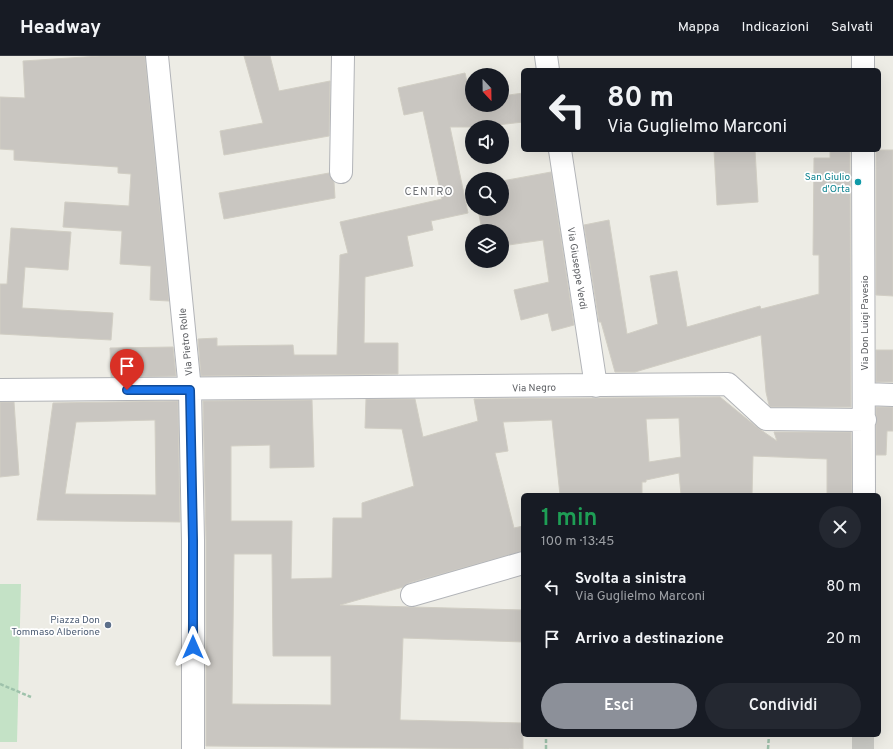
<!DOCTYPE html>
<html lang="it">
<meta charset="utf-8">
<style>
body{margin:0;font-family:Overpass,sans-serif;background:#242831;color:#f1f3f6;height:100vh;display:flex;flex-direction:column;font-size:15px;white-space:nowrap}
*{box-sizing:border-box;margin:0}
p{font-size:13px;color:#9ea1a6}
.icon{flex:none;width:22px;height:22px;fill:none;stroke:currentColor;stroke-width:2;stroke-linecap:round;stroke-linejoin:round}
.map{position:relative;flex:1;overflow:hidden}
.drawer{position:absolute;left:521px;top:437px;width:360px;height:244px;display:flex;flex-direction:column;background:#171b24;border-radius:6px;box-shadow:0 4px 16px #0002}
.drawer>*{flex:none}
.top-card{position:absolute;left:521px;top:12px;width:360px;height:84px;border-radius:6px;box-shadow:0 4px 16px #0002;background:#171b24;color:#f1f3f6;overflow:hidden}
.needle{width:26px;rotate:158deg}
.buttons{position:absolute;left:465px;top:12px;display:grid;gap:8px}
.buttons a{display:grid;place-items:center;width:44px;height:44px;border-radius:50%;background:#171b24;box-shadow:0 4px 16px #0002;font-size:20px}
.pin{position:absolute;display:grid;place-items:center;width:34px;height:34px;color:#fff;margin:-41px -17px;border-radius:50% 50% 50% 0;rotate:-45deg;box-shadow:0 0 4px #0007}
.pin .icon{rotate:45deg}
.me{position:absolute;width:44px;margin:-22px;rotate:0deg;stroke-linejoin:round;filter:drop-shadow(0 0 3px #0008)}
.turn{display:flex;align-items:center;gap:14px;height:84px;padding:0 20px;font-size:18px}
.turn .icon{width:52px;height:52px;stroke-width:2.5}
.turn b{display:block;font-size:28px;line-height:34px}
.round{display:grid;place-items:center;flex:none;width:42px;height:42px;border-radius:21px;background:#242831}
.summary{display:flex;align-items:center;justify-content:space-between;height:68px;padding:0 20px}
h1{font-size:24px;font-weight:600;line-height:30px;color:#1e9e55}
.primary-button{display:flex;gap:8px;margin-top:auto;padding:8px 20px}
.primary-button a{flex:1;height:46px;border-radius:24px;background:#8c9099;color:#fff;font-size:16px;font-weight:600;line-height:46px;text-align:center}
.primary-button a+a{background:#242831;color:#f1f3f6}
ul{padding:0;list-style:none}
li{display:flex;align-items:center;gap:12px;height:52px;padding:0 20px}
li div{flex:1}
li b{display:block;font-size:15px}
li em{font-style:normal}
header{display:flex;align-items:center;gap:24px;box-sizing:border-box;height:56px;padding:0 20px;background:#171b24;border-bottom:1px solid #363941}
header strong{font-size:19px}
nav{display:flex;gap:22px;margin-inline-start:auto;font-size:14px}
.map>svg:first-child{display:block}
.green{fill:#c4e2c6}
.building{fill:#c9c6c1;stroke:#d1cec4;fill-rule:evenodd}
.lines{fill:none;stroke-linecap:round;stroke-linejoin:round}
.minor-tunnel{stroke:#c9c9c4;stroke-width:22;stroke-dasharray:22 11;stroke-linecap:butt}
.minor-casing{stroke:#b2b4b8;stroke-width:24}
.path{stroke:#9ec2ab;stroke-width:2.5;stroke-dasharray:4 2;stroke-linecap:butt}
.minor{stroke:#fff;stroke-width:22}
.route-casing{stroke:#114b97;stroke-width:10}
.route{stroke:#1a73e8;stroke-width:7}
.culture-dot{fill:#0f9aa8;stroke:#fff;stroke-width:1.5}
.service-dot{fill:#5c6f8a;stroke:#fff;stroke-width:1.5}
.labels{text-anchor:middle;stroke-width:3.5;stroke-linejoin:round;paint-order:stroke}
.culture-label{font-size:10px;fill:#0d838f;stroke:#fff;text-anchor:end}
.street-label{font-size:10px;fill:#5d5f63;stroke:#fff}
.service-label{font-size:10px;fill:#4e5e75;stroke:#fff;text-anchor:end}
.neighbourhood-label{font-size:11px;letter-spacing:1px;fill:#6e7175;stroke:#fff}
</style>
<header>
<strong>Headway</strong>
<nav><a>Mappa</a><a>Indicazioni</a><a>Salvati</a></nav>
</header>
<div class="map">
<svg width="893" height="693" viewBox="0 0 893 693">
<rect width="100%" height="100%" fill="#edece5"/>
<path class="green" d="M0,528H21L17,686H0Z"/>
<path class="building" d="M100,0H145L169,245L150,244L151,210L120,208L122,175L63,171L65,146L129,150L131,118L118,117V111L14,104V94L0,93V41L25,42L23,5Z
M244,0H270L279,35L330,25L329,80L224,99L220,75L263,67Z
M465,17L472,49H502V40L523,37V66L480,71H450L468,157L431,165L433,174L407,180L413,210L365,221L364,287H398V318L201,320L198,283L217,282V290L293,289L294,299H337L340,199L348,197L340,166L442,143L423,55L404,59L398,32Z
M714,94H755L758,146L717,149Z
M830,94H850L851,351H771L769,349L766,336L761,279L635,316H615L601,266H599L584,169L609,164L627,278L658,268L650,220L677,215L687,271L760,250L761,253L819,238V199H813L814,102H830Z
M876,94H893V240L876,239Z
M551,116L574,269L552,275L548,257L521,264L514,234L549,226L543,184L502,190V175H482L478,153H502V125Z
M329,117L334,126L335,142L224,163L219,137Z
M11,172L71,176L68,214L25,211L22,252L113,257L111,284L0,278V228H7Z
M173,291L176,320L111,321L110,292Z
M876,294H893V326H876Z
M720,341L758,372L777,385L774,376H851L852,439H827V403L753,400L752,439H681L679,417L646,424V426H642V439H560L552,364L503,366L508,395L495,397L514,472L523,470V495L409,527L403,531L340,549L523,554V586L403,582L400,664L523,667V693L206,690V484L203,345L312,344L314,411L270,412V389L231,390V465H292L291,523L332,522L333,462H362V447L414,430L402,373L365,372L366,343H415L423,381L478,365L474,343ZM679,362L681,401L649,406L646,363ZM234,498H272L273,600H331V649L232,648Z
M178,345L180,466L37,464L53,347ZM155,364L156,439L65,438L76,366Z
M0,346H14L19,419L0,421Z
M876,351H893V375H887L886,399H876Z"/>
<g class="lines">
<path class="minor-tunnel" d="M863,693V679"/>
<g class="minor-casing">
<path id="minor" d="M157,0L190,334L193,484V693
M546,0L548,14
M863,0V14
M560,94L596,330
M863,94L864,439
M341,116L343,0
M0,334L728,328L766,363L865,364
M864,338L893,339
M412,539L523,507"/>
</g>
<path class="path" d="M0,628L31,641
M546,693V679
M768,693L769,679"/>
<use href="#minor" class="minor"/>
</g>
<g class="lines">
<g class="route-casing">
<path id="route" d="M127,334H190L193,484V591"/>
</g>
<use href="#route" class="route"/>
</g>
<circle class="culture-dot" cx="858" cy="126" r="4"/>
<circle class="service-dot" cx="108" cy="569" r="4"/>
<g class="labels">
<g class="culture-label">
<text x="850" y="124">San Giulio<tspan x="850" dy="12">d'Orta</tspan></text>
</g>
<g class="street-label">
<text transform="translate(578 212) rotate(81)" y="4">Via Giuseppe Verdi</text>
<text transform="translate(864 267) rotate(-90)" y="4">Via Don Luigi Pavesio</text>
<text transform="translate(185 286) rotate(-96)" y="4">Via Pietro Rolle</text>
<text transform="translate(534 331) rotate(-1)" y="4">Via Negro</text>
</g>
<g class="service-label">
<text x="100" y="567">Piazza Don<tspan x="100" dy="12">Tommaso Alberione</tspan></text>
</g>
<g class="neighbourhood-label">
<text x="429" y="139">CENTRO</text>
</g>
</g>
</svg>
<div class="buttons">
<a><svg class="needle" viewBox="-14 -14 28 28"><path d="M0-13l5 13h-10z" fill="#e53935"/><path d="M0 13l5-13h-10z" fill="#9ea1a6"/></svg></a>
<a><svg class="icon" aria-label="sound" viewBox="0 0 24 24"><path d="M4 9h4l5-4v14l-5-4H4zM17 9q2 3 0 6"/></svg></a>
<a><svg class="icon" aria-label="search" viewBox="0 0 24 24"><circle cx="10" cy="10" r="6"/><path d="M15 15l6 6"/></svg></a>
<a><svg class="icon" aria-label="layers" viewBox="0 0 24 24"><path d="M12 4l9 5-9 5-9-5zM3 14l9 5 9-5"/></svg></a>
</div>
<div class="pin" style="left:127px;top:334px;background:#d93025"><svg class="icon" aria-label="arrive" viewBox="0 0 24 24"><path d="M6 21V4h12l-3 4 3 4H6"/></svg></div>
<svg class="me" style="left:193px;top:591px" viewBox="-20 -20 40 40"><path d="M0-17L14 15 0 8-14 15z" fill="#1a73e8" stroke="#fff" stroke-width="4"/></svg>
<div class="top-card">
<div class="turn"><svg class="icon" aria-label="left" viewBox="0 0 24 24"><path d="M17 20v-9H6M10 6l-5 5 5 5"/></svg><div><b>80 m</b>Via Guglielmo Marconi</div></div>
</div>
<section class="drawer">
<div class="summary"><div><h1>1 min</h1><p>100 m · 13:45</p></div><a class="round"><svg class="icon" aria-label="close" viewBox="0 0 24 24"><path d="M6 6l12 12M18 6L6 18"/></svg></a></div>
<ul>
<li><svg class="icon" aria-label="left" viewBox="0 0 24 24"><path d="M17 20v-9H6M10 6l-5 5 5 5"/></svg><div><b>Svolta a sinistra</b><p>Via Guglielmo Marconi</p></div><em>80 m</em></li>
<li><svg class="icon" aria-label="arrive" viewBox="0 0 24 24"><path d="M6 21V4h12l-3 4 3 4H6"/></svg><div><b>Arrivo a destinazione</b></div><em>20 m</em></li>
</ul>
<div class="primary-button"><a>Esci</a><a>Condividi</a></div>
</section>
</div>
